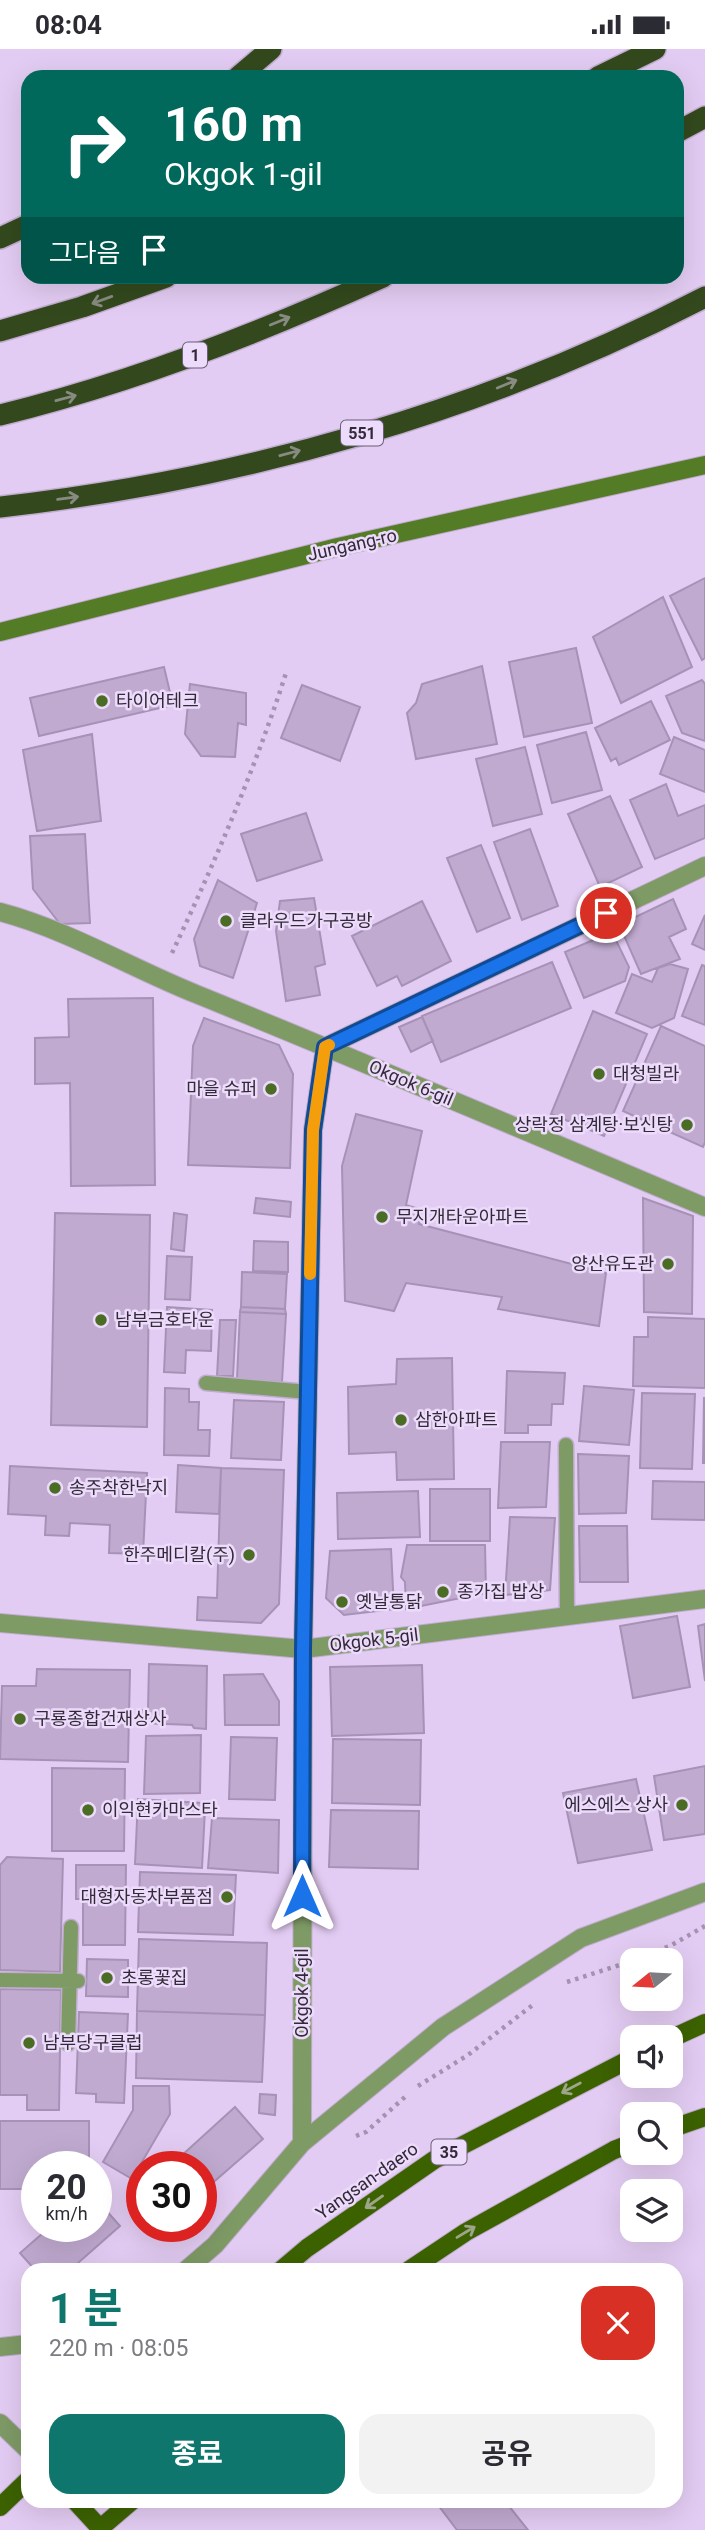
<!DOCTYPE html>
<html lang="ko">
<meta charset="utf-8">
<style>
body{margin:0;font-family:Roboto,"Noto Sans KR",sans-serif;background:#f2f2f3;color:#2b2b33;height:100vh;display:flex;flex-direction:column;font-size:26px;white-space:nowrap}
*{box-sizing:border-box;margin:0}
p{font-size:23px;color:#7c7c81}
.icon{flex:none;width:38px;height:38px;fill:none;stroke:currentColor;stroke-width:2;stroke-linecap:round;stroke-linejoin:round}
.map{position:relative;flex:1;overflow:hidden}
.panel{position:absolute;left:21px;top:2214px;width:662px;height:245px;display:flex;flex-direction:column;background:#fff;border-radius:21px;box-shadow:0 7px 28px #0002}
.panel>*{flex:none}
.banner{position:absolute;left:21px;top:21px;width:663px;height:214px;border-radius:21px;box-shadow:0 7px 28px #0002;background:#00695c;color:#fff;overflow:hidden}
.needle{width:46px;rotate:252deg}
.controls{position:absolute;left:620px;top:1899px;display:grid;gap:14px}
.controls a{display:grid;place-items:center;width:63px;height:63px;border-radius:14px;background:#fff;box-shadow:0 7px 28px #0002;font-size:35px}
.speed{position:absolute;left:21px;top:2102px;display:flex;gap:14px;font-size:35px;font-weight:700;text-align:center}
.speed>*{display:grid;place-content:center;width:91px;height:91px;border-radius:50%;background:#fff;box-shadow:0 7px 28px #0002;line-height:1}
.speed small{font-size:18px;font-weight:400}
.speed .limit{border:10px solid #d22;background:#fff;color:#111}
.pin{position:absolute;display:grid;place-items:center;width:60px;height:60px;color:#fff;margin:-30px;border:4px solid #fff;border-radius:50%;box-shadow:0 2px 7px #0007}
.me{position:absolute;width:77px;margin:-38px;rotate:0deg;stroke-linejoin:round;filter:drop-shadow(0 0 5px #0008)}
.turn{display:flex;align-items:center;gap:24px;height:147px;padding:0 28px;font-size:32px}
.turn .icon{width:91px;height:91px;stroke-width:2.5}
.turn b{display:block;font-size:49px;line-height:60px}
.then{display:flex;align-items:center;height:66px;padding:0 28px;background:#0003;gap:14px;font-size:26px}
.round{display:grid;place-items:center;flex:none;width:74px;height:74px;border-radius:21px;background:#f2f2f3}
.summary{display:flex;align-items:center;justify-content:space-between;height:119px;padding:0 28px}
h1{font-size:42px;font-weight:700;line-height:52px;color:#0f766e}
.cta{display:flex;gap:14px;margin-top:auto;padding:14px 28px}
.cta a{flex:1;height:80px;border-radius:21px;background:#0f766e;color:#fff;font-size:28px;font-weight:700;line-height:80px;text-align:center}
.cta a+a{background:#f2f2f3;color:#2b2b33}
.status{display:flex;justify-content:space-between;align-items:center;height:49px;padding:0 35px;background:#fff;direction:ltr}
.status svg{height:19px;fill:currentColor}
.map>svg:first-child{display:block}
.building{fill:#c0aad0;stroke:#a792b7;stroke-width:2}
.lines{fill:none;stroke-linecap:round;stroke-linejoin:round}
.service-casing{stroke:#c0acce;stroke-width:17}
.minor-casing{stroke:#c0acce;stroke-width:20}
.secondary-casing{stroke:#c0acce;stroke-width:20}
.primary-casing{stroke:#c0acce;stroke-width:20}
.motorway-casing{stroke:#c0acce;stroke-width:24}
.path{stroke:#a492b0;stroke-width:4.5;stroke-dasharray:3.5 5;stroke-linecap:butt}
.service{stroke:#7e9a65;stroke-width:14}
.minor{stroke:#7e9a65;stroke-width:18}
.secondary{stroke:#547b25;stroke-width:18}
.primary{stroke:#3c6200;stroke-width:18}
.motorway{stroke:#33491d;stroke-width:21}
.oneway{stroke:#878b81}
.oneway2{stroke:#9da58a}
.route-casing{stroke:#114b97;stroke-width:18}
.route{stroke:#1a73e8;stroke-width:12}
.slow{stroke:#f59e0b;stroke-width:12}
.poi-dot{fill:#4a6c24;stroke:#eddbfb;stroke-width:2.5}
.labels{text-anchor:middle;stroke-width:5;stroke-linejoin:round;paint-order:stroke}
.shield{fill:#eddbfb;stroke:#6b5f73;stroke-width:2}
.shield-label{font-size:16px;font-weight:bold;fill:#332a39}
.street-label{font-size:18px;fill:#332a39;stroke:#eddbfb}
.poi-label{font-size:18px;fill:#332a39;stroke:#eddbfb;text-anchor:start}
</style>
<div class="status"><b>08:04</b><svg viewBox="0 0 49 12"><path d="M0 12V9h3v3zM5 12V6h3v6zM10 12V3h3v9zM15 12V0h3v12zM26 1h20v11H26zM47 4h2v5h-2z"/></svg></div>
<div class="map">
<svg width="705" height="2481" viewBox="0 0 705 2481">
<rect width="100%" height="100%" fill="#e3ccf3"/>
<path class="building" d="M705,529V609L702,611L670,547Z
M663,548L692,618L621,654L593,588Z
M576,599L592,674L524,688L509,613Z
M482,617L497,695L416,710L407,664L416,654L422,635Z
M164,618L173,656L39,687L30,649Z
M702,631L705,635V692L682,684L666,647Z
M190,635L246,644V676L238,674L235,708L201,707L185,685Z
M302,636L360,658L340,712L281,689Z
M651,652L670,691L619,716L616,709L611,712L595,679Z
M586,683L602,741L552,754L537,696Z
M92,685L101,772L37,782L23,701Z
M674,688L705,701V743L660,725Z
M525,698L542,765L493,777L476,710Z
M666,735L678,767L705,756V789L655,810L630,751Z
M610,747L642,818L600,838L568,765Z
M306,764L322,811L257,832L241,785Z
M530,780L558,857L522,871L494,793Z
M85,785L90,874L60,875L33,840L30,787Z
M481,796L510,869L477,883L447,809Z
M218,831L257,854L233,929L200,917L194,890Z
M314,849L325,915L315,918L320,946L286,952L276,882L280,852Z
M673,850L686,880L669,888L680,910L641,925L622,882L627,872Z
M422,852L451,912L402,937L397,927L377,937L352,887Z
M705,866V901L692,895Z
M612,883L629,918L625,932L584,949L565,903Z
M552,913L571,959L441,1013L422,967Z
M670,915L688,920L674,969L652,979L616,964L632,925L652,933L658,919Z
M702,916L705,917V976L682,967Z
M153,949L155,1136L71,1137L70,1034L35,1035V989L69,988L68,950Z
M593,962L647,985L604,1087L551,1065Z
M422,968L433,992L411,1003L399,978Z
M204,969L279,996L293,1025L290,1119L188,1116L193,997Z
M661,977L705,997V1093L703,1098L623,1062Z
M356,1065L422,1082L406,1156L422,1161L419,1175L606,1224L599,1277L498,1260L502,1248L406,1234L394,1262L345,1252L342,1117Z
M256,1149L291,1153L290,1168L254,1164Z
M643,1149L693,1167L692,1265L644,1263Z
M55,1164L150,1166L147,1378L51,1376Z
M174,1164L187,1166L184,1202L171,1200Z
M254,1192L288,1193V1223L253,1222Z
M167,1207L192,1208L190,1251L165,1250Z
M242,1223L287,1225L285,1260L241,1258Z
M167,1258L212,1261L211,1302L186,1301L185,1324L164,1323Z
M241,1258L285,1260L286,1265L240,1263Z
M240,1263L286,1265L282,1333L237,1330Z
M648,1268L705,1270V1339L633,1337L634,1288H648Z
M220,1271H236L233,1327H217Z
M452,1309L454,1430L397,1431L396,1403L349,1405L348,1338L396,1335L397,1310Z
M507,1322L565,1324L563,1355H552L551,1376H528V1384H505Z
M584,1337L634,1341L629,1396L579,1392Z
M165,1339L189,1340V1353H199L198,1381H210L209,1407L164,1406Z
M642,1344L695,1345L692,1420L640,1419Z
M704,1349H705V1414H703Z
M234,1351L284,1353L281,1411L231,1409Z
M501,1393H550L546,1458L498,1459Z
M578,1405L629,1407L626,1464L579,1465Z
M178,1416L221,1419L219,1465L176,1463Z
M10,1417L147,1424L143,1505L109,1504L110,1476L70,1474L69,1487L45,1486L46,1467L8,1465Z
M221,1419L284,1421L279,1555L261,1574L197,1571L198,1548L217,1549Z
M653,1432L705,1433V1471L652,1470Z
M430,1440H490V1492H430Z
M418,1442L420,1488L338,1490L337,1444Z
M510,1468L555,1469L550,1541L505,1546Z
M579,1477H627L628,1533H580Z
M407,1496H485L486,1544L406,1560L405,1533L401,1528Z
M391,1500L394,1560L344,1566L326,1549L330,1502Z
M677,1567L690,1638L633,1649L620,1577Z
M705,1575V1632L698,1577Z
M149,1615L207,1617L206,1680L194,1679L192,1676L141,1674V1661H148Z
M422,1616L424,1684L332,1687L330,1618Z
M37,1620L130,1621L128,1713L0,1710L2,1637H36Z
M263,1625L279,1652V1676H225L224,1626Z
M201,1686L200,1744L144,1745L146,1687Z
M231,1688L277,1689L275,1751L229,1750Z
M333,1690L421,1691L420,1756L332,1754Z
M705,1717V1785L664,1791L654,1727Z
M52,1719L125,1720L124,1802H52Z
M636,1730L652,1801L578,1814L563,1744Z
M138,1750L202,1754L205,1760L202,1819L135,1815Z
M331,1761L419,1762L418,1820L329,1818Z
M212,1769L279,1771L278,1824L208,1819Z
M7,1808L63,1810L60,1923L0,1921V1816Z
M76,1816H126L125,1896H83V1850H76Z
M140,1823L236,1826L233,1886L138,1883Z
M139,1890L267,1894L265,1966L137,1962Z
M87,1910L128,1911V1948L86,1947Z
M0,1940L61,1941L59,2061H27V2046H0Z
M137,1962L265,1966L262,2033L136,2029Z
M79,1963L128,1965L124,2054L96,2053V2045L76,2044Z
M133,2037H169L170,2065L132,2130L103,2113L133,2061Z
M260,2045L276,2046L275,2066L259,2064Z
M235,2058L263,2090L201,2144V2118H169Z
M0,2072H89V2118H37V2140H0Z
M142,2141V2160L132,2150Z
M96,2150L120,2177L70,2221H35L20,2204L51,2177H96Z
M435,2452H505L528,2481H457Z"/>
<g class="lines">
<g class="service-casing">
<path id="service" d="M206,1334L308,1343
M566,1396L567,1567
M0,1931L78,1932
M68,1995L71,1878"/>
</g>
<g class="minor-casing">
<path id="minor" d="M0,863C68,881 131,919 196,945C366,1014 535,1086 705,1158
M0,1574L303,1600L705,1550
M302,2094L303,1600L313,1081L325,998L705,817
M186,2221L215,2196L302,2094L443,1978L581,1889L705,1843
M0,2298L28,2295
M0,2374L28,2401"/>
</g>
<g class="secondary-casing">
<path id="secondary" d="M0,583L338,498L705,416"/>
</g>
<g class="primary-casing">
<path id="primary" d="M670,1990L705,1974
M670,2080L705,2068
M281,2221L307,2199L434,2111L632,2009
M409,2221L466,2183L614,2101L632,2094
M75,2452L100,2479
M0,2458L28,2431
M98,2481L132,2452"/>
</g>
<g class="motorway-casing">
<path id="motorway" d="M238,28L271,0
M598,28L655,0
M677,83L705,68
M0,189L28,176
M0,282L82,258L166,228
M0,366C132,334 260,284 383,228
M0,458C243,431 488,361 705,248"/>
</g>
<path class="path" d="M172,904C215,813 255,720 286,624
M633,1911L670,1897L705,1877
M567,1933L632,1912
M418,2037L468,2006L534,1955
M356,2087L366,2083L406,2047"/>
<use href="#service" class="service"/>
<use href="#minor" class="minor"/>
<use href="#secondary" class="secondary"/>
<use href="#primary" class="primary"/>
<use href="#motorway" class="motorway"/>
</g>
<defs><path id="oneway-shaft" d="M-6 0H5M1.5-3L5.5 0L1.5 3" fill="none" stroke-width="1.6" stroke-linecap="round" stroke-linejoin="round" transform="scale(1.75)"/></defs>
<g class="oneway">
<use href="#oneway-shaft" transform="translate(102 251) rotate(160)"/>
<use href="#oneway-shaft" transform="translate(280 272) rotate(-22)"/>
<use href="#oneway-shaft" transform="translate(507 335) rotate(-22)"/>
<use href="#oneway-shaft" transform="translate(66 349) rotate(-15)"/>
<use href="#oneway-shaft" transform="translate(290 404) rotate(-15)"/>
<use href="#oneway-shaft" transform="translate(68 449) rotate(-8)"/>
</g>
<g class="oneway2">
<use href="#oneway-shaft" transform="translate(571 2039) rotate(152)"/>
<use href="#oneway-shaft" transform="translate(374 2153) rotate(145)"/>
<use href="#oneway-shaft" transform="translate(466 2183) rotate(-31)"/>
</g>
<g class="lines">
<g class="route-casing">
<path id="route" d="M302,1847L303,1600L313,1081L325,998L606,864"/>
</g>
<use href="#route" class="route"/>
<path class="slow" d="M310,1225L313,1081L325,998L329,996"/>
</g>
<g class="poi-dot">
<circle cx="102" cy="652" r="7"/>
<circle cx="226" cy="872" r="7"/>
<circle cx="599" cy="1025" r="7"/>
<circle cx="271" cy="1040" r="7"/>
<circle cx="687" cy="1076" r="7"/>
<circle cx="382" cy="1168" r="7"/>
<circle cx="668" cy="1215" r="7"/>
<circle cx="101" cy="1271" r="7"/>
<circle cx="401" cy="1371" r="7"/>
<circle cx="55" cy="1439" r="7"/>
<circle cx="249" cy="1506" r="7"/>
<circle cx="443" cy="1543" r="7"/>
<circle cx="342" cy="1553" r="7"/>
<circle cx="20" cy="1670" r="7"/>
<circle cx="682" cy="1756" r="7"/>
<circle cx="88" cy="1761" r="7"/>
<circle cx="227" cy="1848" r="7"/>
<circle cx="107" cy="1929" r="7"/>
<circle cx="29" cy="1994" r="7"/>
</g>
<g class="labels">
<g class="shield">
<rect x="183" y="293.5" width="24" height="25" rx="5"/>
<rect x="341" y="371.5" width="42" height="25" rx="5"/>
<rect x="431.5" y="2090.5" width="35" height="25" rx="5"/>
</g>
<g class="shield-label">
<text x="195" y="312">1</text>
<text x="362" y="390">551</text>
<text x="449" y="2109">35</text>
</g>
<g class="street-label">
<text transform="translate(352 496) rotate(-13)" y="6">Jungang-ro</text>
<text transform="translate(411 1034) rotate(23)" y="6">Okgok 6-gil</text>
<text transform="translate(374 1591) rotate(-7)" y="6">Okgok 5-gil</text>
<text transform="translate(302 1944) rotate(-90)" y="6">Okgok 4-gil</text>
<text transform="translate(367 2132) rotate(-35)" y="6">Yangsan-daero</text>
</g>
<g class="poi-label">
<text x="116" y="658">타이어테크</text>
<text x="240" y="878">클라우드가구공방</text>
<text x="613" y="1031">대청빌라</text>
<text x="257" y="1046" text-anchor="end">마을 슈퍼</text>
<text x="673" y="1082" text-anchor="end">상락정 삼계탕·보신탕</text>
<text x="396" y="1174">무지개타운아파트</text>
<text x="654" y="1221" text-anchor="end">양산유도관</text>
<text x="115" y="1277">남부금호타운</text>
<text x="415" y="1377">삼한아파트</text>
<text x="69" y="1445">송주착한낙지</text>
<text x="235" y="1512" text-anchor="end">한주메디칼(주)</text>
<text x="457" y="1549">종가집 밥상</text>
<text x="356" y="1559">옛날통닭</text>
<text x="34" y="1676">구룡종합건재상사</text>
<text x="668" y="1762" text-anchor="end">에스에스 상사</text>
<text x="102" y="1767">이익현카마스타</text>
<text x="213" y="1854" text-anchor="end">대형자동차부품점</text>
<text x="121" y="1935">초롱꽃집</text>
<text x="43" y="2000">남부당구클럽</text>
</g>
</g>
</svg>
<div class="controls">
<a><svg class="needle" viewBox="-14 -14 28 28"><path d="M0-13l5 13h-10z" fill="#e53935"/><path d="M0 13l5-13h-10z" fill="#7c7c81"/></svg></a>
<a><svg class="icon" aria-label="sound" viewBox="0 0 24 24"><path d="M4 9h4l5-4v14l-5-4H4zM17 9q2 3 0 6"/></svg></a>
<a><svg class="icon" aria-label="search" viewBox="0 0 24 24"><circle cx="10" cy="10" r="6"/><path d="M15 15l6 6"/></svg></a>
<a><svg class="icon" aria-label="layers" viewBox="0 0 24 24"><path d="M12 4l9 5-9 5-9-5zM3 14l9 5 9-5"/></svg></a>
</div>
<div class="speed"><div>20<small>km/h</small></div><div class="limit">30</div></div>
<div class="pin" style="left:606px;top:864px;background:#d93025"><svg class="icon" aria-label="arrive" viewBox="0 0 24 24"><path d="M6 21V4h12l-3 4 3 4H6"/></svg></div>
<svg class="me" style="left:302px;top:1847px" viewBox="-20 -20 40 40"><path d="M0-17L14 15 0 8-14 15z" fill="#1a73e8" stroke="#fff" stroke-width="4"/></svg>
<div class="banner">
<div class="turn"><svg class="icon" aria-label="right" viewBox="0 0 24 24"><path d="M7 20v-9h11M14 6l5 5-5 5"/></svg><div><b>160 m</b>Okgok 1-gil</div></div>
<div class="then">그다음<svg class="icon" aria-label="arrive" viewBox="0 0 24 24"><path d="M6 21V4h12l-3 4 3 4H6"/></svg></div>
</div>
<section class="panel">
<div class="summary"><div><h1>1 분</h1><p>220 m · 08:05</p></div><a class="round" style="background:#d93025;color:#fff"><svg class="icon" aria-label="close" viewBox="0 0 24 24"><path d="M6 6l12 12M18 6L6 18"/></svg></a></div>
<div class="cta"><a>종료</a><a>공유</a></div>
</section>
</div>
